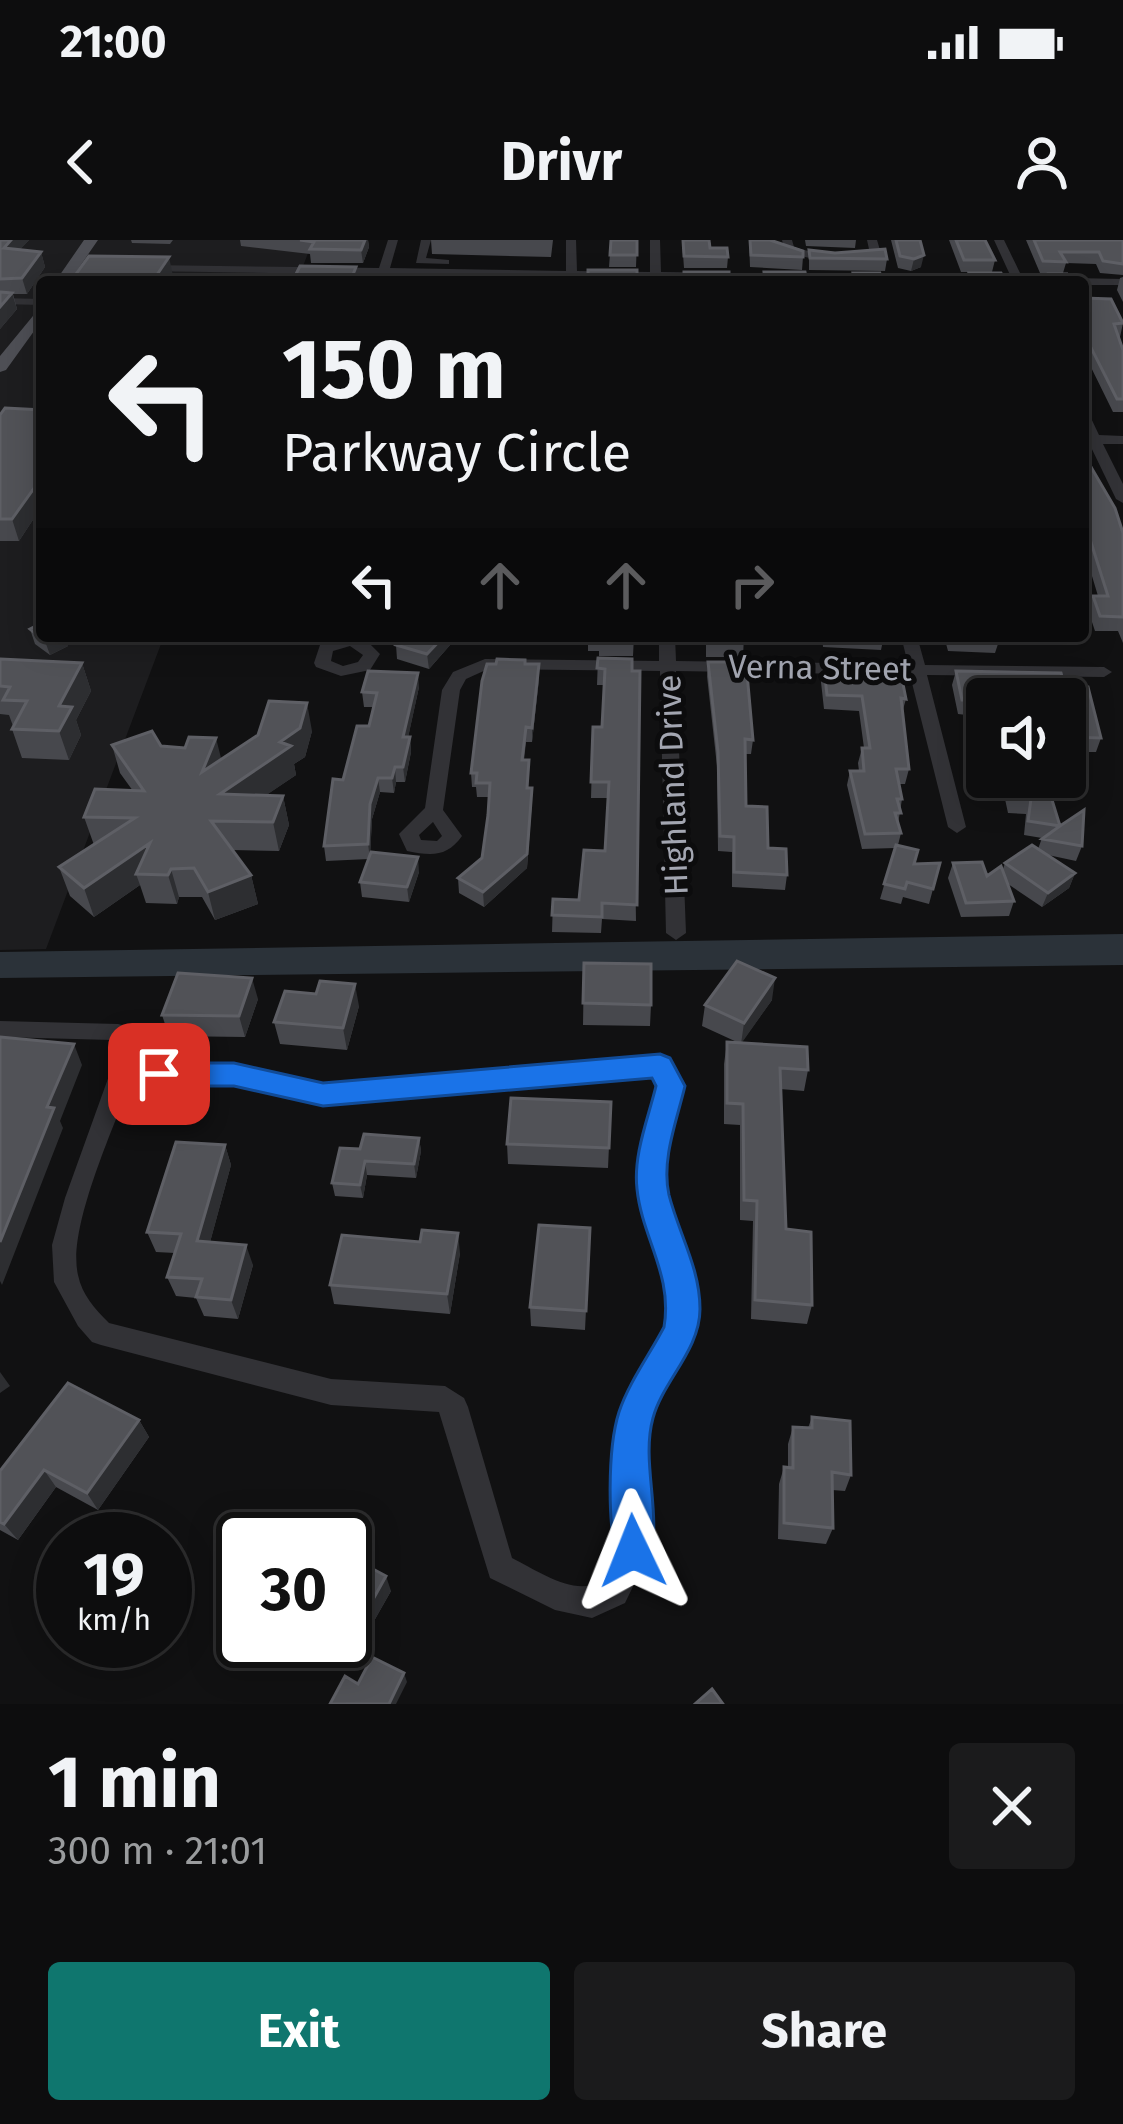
<!DOCTYPE html>
<meta charset="utf-8">
<style>
body{margin:0;font-family:"Fira Sans",sans-serif;background:#1b1b1c;color:#f1f3f6;height:100vh;display:flex;flex-direction:column;font-size:45px;white-space:nowrap}
*{box-sizing:border-box;margin:0}
p{font-size:39px;color:#9a9c9e}
.icon{flex:none;width:66px;height:66px;fill:none;stroke:currentColor;stroke-width:2;stroke-linecap:round;stroke-linejoin:round}
.map{position:relative;height:1464px;overflow:hidden}
.panel{display:flex;flex-direction:column;background:#0d0d0e;flex:1}
.panel>*{flex:none}
.top-card{position:absolute;left:36px;top:36px;width:1053px;height:366px;border-radius:12px;box-shadow:0 6px 30px #0003,0 0 0 3px #2d2d2e;background:#0d0d0e;color:#f1f3f6;overflow:hidden}
.controls{position:absolute;left:966px;top:438px;display:grid;gap:24px}
.controls a{display:grid;place-items:center;width:120px;height:120px;border-radius:12px;background:#0d0d0e;box-shadow:0 6px 30px #0003,0 0 0 3px #2d2d2e;font-size:60px}
.speed{position:absolute;left:36px;top:1272px;display:flex;gap:24px;font-size:60px;font-weight:700;text-align:center}
.speed>*{display:grid;place-content:center;width:156px;height:156px;border-radius:50%;background:#0d0d0e;box-shadow:0 6px 30px #0003,0 0 0 3px #2d2d2e;line-height:1}
.speed small{font-size:30px;font-weight:400}
.speed .limit{border:6px solid #111;border-radius:18px;background:#fff;color:#111}
.pin{position:absolute;display:grid;place-items:center;width:102px;height:102px;color:#fff;margin:-51px;border-radius:24px;box-shadow:0 6px 18px #0006}
.me{position:absolute;width:132px;margin:-66px;rotate:358deg;stroke-linejoin:round;filter:drop-shadow(0 0 9px #0008)}
.turn{display:flex;align-items:center;gap:42px;height:252px;padding:0 48px;font-size:54px}
.turn .icon{width:156px;height:156px;stroke-width:2.5}
.turn b{display:block;font-size:84px;line-height:102px}
.lanes{display:flex;align-items:center;height:114px;padding:0 48px;background:#0003;justify-content:center;gap:60px;direction:ltr}
.lanes .off{opacity:.35}
.round{display:grid;place-items:center;flex:none;width:126px;height:126px;border-radius:12px;background:#1b1b1c}
.summary{display:flex;align-items:center;justify-content:space-between;height:204px;padding:0 48px}
h1{font-size:72px;font-weight:700;line-height:90px}
.primary-button{display:flex;gap:24px;margin-top:auto;padding:24px 48px}
.primary-button a{flex:1;height:138px;border-radius:12px;background:#0f766e;color:#fff;font-size:48px;font-weight:700;line-height:138px;text-align:center}
.primary-button a+a{background:#1b1b1c;color:#f1f3f6}
.status{display:flex;justify-content:space-between;align-items:center;height:84px;padding:0 60px;background:#0d0d0e;direction:ltr}
.status svg{height:33px;fill:currentColor}
header{display:flex;justify-content:space-between;align-items:center;height:156px;padding:0 48px;background:#0d0d0e;font-size:54px;font-weight:700}
.map>svg:first-child{display:block}
.built{fill:#1d1d1f}
.water{fill:#2b3239}
.lines{fill:none;stroke-linecap:round;stroke-linejoin:round}
.minor{fill:#323236;fill-rule:evenodd}
.major{fill:#4e4f55;fill-rule:evenodd}
.wall{fill:#47484d}
.shaded-wall{fill:#2d2e31}
.building{fill:#515257;stroke:#5e5f65;stroke-width:3}
.route{fill:#1a73e8;stroke:#114b97;stroke-width:3}
.labels{text-anchor:middle;stroke-width:10;stroke-linejoin:round;paint-order:stroke}
.street-label{font-size:33px;fill:#a3a6b1;stroke:#0c0c0d}
</style>
<div class="status"><b>21:00</b><svg viewBox="0 0 49 12"><path d="M0 12V9h3v3zM5 12V6h3v6zM10 12V3h3v9zM15 12V0h3v12zM26 1h20v11H26zM47 4h2v5h-2z"/></svg></div>
<header><svg class="icon" aria-label="back" viewBox="0 0 24 24"><path d="M15 5l-7 7 7 7"/></svg>Drivr<svg class="icon" aria-label="person" viewBox="0 0 24 24"><circle cx="12" cy="8" r="4"/><path d="M4 21q1-7 8-7t8 7"/></svg></header>
<div class="map">
<svg width="1123" height="1464" viewBox="0 0 1123 1464">
<rect width="100%" height="100%" fill="#111112"/>
<path class="built" d="M0,0H313L297,42H42V396H164L46,709L0,710Z"/>
<path class="water" d="M1123,694V725L0,738V712Z"/>
<g class="lines">
<path class="minor" d="M388,0H398L390,28L566,31V0H576L577,31L650,32V0H660L661,32L1011,37L994,0H1004L1022,37L1123,39V45H1083V42L662,39V42H650V39L145,31L139,28L145,25L379,28Z
M421,0H431L426,18L449,20V24L416,23Z
M782,0H792L794,7C818,15 845,17 869,9L867,0H877L880,10C853,26 815,22 785,11Z
M0,58L42,59V65L0,64Z
M1083,172L1090,176L1099,195L1123,196V204H1103L1123,244V263L1116,259L1089,203H1083Z
M349,396L366,400L380,414L370,430L341,436L316,427L314,423L320,405ZM350,406L363,415L358,422L343,426L331,421L333,411Z
M659,396H675L676,421L908,424L901,396H917L925,425L1104,427L1112,432L1104,437L927,435L966,587L957,593L948,587L910,435L676,431L686,693L676,700L666,693L660,431L488,429L466,439L460,450L443,570L462,596C447,617 432,616 407,611L399,594L425,568L442,450L453,432L485,419L659,421ZM433,582L442,596L437,601L421,600L419,595Z
M0,781L118,784L126,786L142,806L136,825H234L323,845L565,827L652,814L660,817L670,825L678,844L664,950L693,1041L696,1073L689,1101L655,1162L649,1180L641,1330L625,1363L592,1378L555,1370L490,1338L439,1172L331,1165L101,1105L92,1102L78,1086L54,1042L52,1005L65,958L119,808L112,800L0,797ZM648,832C669,859 639,915 640,948C642,991 673,1028 670,1073C667,1113 629,1141 621,1181C612,1229 618,1279 612,1327C591,1368 542,1333 512,1318L468,1167L464,1158L445,1146L331,1139L109,1083C95,1069 82,1055 78,1035C67,989 113,890 130,843H234L323,863L565,845Z"/>
<path class="major" d="M84,0H98L69,42H55Z
M42,65V80L6,130L0,132V116Z"/>
</g>
<path class="wall" d="M0,0H29L20,9L41,12L45,27L27,54H13L17,69L0,89Z
M131,0H173L170,4L132,3Z
M240,0H368L369,7L363,23H311L310,14L241,6Z
M431,0H553L551,17L432,14Z
M611,0H637L636,27H609Z
M682,0H709L710,8L728,17L727,28H684Z
M749,0H770L803,17L802,30L750,27Z
M805,0H856L855,8L806,6Z
M891,0H920L921,27L911,31L898,28Z
M949,0H985L995,20L992,32H961Z
M1026,0H1123V35L1100,33L1096,24L1066,23L1063,33H1040Z
M809,10L887,19L885,31L809,30Z
M1123,37V62L1117,50L1120,38Z
M1083,58L1123,83L1120,97H1118L1123,110V172H1113L1083,111Z
M42,89V131L36,111L38,108L36,98Z
M42,170V266L19,301H0V175Z
M1083,209L1123,293V403L1118,391H1095L1088,370L1093,356H1098L1083,306Z
M30,389L68,406L50,415L35,404Z
M405,396H458L429,429L397,419L396,405Z
M588,396H634L633,416H599V411H588Z
M706,396H744L743,417H706Z
M822,396H884L881,410L823,407Z
M944,396H999L1000,398L995,413L948,411Z
M598,418L632,431L636,681L602,679L601,693L552,692L553,659L579,660L605,611L608,558H591L593,487H602L604,445H597Z
M0,419L82,423L91,451L76,480L81,495L69,520L22,518L12,489L13,486L9,475L0,474Z
M708,422L753,500L751,514H745L746,566L768,608L787,635L785,650L732,647V612L718,611L717,526L707,436Z
M526,424H539V439L532,502H526L524,520H529L528,548L532,562L527,628L484,667L459,653L458,638L482,618L488,575L489,557H477L476,547H472L471,533Z
M824,428L906,459L902,473L909,529L905,544H899L902,559L898,584L901,593L898,605L914,624L940,623L929,664L903,657L901,664L880,659L895,608L862,609L847,545L850,531H859L858,523L862,508H864L859,471L824,469L821,442Z
M956,431L1065,447L1101,498L1096,512H1065V459H987V524L984,514L976,513L967,475L958,474L952,445Z
M419,447L408,497H410L411,512L405,542H396L394,553L380,552L372,579L370,615L419,632L409,662L362,657L360,642L369,619L326,621L324,606L369,486L374,467H364L362,452Z
M312,491L305,517L294,524L296,535L266,555L283,556L289,585L279,611L232,610L251,635L258,664L215,680L202,657H179L177,664L146,663L140,645L94,677L70,656L59,627L94,605L84,577L133,551L120,533L112,505L161,506L221,520Z
M991,537H1045L1060,586L1082,606L1076,621L1048,615L1075,633L1069,648L1042,667L1008,644L1014,661L1009,676L961,677L948,638L953,623L987,636L1003,629L1005,623L1038,609L1042,598L1024,595L1026,574L1008,573L1002,545H993Z
M584,723L651,765L650,786L583,785Z
M258,759L245,797L169,796L162,775Z
M772,760L741,803L808,830L804,851L780,849L786,989L812,1065L807,1084L751,1079L753,981L740,980V885L724,884V824L727,802L739,803L702,786L705,765Z
M359,766L347,810L280,804L274,782Z
M611,862L608,928L508,924L507,904Z
M419,898L421,911L416,938L367,935L363,958L335,956L332,943L360,909Z
M225,905L231,925L210,1002L253,1025L238,1079L204,1076L196,1058L176,1056L167,1037L175,1013L156,1012L147,992Z
M590,988L585,1090L531,1086L530,1067Z
M460,1013L450,1074L334,1064L330,1045Z
M812,1177L851,1235L845,1251L832,1250L833,1288L826,1304L778,1299L779,1244L784,1227L788,1228V1204L793,1187L808,1188Z
M139,1180L149,1197L98,1270L56,1247L18,1300L0,1290V1231Z
M345,1314L391,1351L370,1388L355,1379L345,1398Z
M243,1381V1401H343L328,1429L282,1403L272,1421L245,1406L237,1392Z"/>
<path class="shaded-wall" d="M11,0H29L8,23L4,8Z
M365,0H368L369,7L363,23L361,10Z
M41,12L45,27L27,54L22,38Z
M924,15L921,27L911,31L914,19Z
M169,17L173,36L169,42H152Z
M12,53L17,69L0,89V67Z
M41,237L42,266L19,301L12,279Z
M55,396H68V406L50,415L45,401Z
M444,396H458L429,429L427,414Z
M82,423L91,451L76,480L81,495L69,520L59,491V466Z
M539,424V439L532,502V488Z
M418,433L419,447L405,512L403,497Z
M307,463L312,491L305,517L294,524L296,535L227,582L220,554L280,502Z
M410,497L411,512L405,542L403,527Z
M216,498L223,526L202,532Z
M395,527L396,542L394,553L392,538Z
M378,538L380,552L372,579L370,619L368,604L370,564Z
M532,548L527,628L484,667L483,652Z
M283,556L289,585L279,611L273,582Z
M150,603L136,634L140,645L94,677L84,648Z
M418,617L419,632L409,662L407,647Z
M171,629L179,657L177,664L168,635Z
M1075,633L1069,648L1042,667L1048,653Z
M251,635L258,664L215,680L208,652Z
M252,738L258,759L245,797L239,776Z
M775,738L772,760L741,804L744,783Z
M355,744L359,766L347,810L343,788Z
M74,804L82,825L60,881L63,888L2,1045L0,1041V1002L47,867Z
M419,898L421,911L416,938L414,924Z
M225,905L231,925L205,1021L197,1001Z
M365,921L367,935L363,958L360,945Z
M458,993L460,1013L450,1074L447,1054Z
M246,1005L253,1025L238,1079L231,1060Z
M0,1132L10,1146L0,1153Z
M139,1180L149,1197L98,1270L87,1253Z
M44,1230L56,1247L18,1300L4,1284Z
M386,1336L391,1351L370,1388L365,1374Z
M350,1365L355,1379L345,1398V1374Z
M268,1401H281L282,1403L272,1421L264,1407Z
M330,1401H343L328,1429L322,1416Z
M404,1433L407,1442L396,1464H389Z"/>
<path class="building" d="M0,0H11L4,8L41,12L22,38L0,39Z
M300,0H365L361,10L310,9L314,2Z
M611,0H637V15H610Z
M683,0H709L710,8H727L728,17L684,16Z
M750,0H770L803,11V17L751,15Z
M896,0H920L924,15L914,19L900,16Z
M956,0H985L995,20H964Z
M1034,0H1123V24L1103,21L1099,12H1060L1066,22L1043,21Z
M885,9L887,19L810,18L809,10L835,13Z
M89,16L169,17L152,42H70Z
M300,26L356,27L350,42H292Z
M588,30H637V42H461L462,38L588,40Z
M684,32H729V36H720L721,42H684Z
M764,32H805L807,42H765Z
M853,33H881L863,41L891,42H855Z
M969,33H1001L1006,42H972Z
M1049,34H1067L1071,42H1053Z
M0,52L12,53L0,67Z
M1083,58L1111,59L1123,83L1114,84L1123,110V159H1117L1083,92Z
M5,168L42,170V237L12,279H0V175Z
M1083,209L1091,227L1115,268L1123,293V377L1100,376L1093,356H1108L1083,277V267H1085L1083,262Z
M42,383V396H55L45,401L30,389Z
M405,396H444L427,414L396,405Z
M599,396H634V400H599Z
M708,396H744L745,403H708Z
M951,396H999L1000,398L952,396Z
M598,418L632,419V431H640L637,665L602,663V677L552,675L553,659L579,660L584,610L605,611L609,542H591L593,487H602L605,429L597,428Z
M0,419L82,423L59,466L72,467L59,491L12,489L27,461L3,460L10,447L0,446Z
M497,419L525,420V424H539L532,488L526,487L522,520H529L527,548H532L527,614L483,652L458,638L482,618L488,575L490,543H476L477,533H471L482,441L487,424H496Z
M708,422H746L753,500L745,499L746,566L767,567L768,608L786,609L787,635L734,632V597L720,596L718,512Z
M824,428L900,429L906,459L901,458L909,529H896L902,559H897L901,573H895L901,593L865,594L850,531H864L862,508H870L862,456L827,455Z
M368,431L418,433L403,497H410L403,527H395L392,538H378L370,564L368,604L324,606L333,539L343,540L357,486H369L377,453L362,452Z
M956,431L1061,433L1065,447H1088L1101,498L1067,497L1065,492V459H987V499H980L971,460H962Z
M269,461L307,463L300,488L280,502L291,506L220,554L283,556L273,582L211,581L251,635L208,652L194,628L171,629L168,635L136,634L150,603L84,648L59,627L135,578L84,577L95,549L144,551L112,505L152,491L161,506L185,508L189,497L216,498L202,532L258,495Z
M1008,537H1045L1060,586L1084,570L1082,606L1042,599L1060,586L1028,581L1031,559L1013,558Z
M896,605L918,610L914,624L940,623L933,649L907,642L905,649L884,644Z
M1032,605L1075,633L1048,653L1005,623Z
M371,612L418,617L407,647L360,642Z
M982,622L987,636L1001,626L1014,661L966,663L953,623Z
M737,721L775,738L744,783L705,765Z
M584,723L651,724V765L583,763Z
M178,733L252,738L239,776L162,775Z
M320,741L355,744L343,788L274,782L285,751L316,754Z
M0,797L74,804L47,867L54,868L0,1002Z
M727,802L807,807L808,830L780,828L786,989L811,992L812,1065L755,1060L757,961L744,960L743,864L727,863Z
M511,858L611,862L609,908L507,904Z
M364,894L419,898L414,924L365,921L360,945L332,943L340,908L360,909Z
M176,902L225,905L197,1001L246,1005L231,1060L196,1057L202,1039L167,1037L181,994L147,992Z
M539,985L590,988L586,1071L530,1067Z
M422,990L458,993L447,1054L330,1045L342,995L420,1002Z
M68,1143L139,1180L87,1253L44,1230L4,1284L0,1282V1231Z
M812,1177L850,1181L851,1235L832,1232L833,1288L784,1283V1227L793,1228V1187L812,1188Z
M304,1293L316,1299H300Z
M345,1314L386,1336L365,1374L350,1365L345,1374Z
M243,1381V1395L237,1392Z
M295,1401H330L322,1416Z
M372,1417L404,1433L389,1464H330L345,1436L358,1444Z
M712,1449L723,1464H695Z"/>
<path class="route" d="M660,814L670,818L685,846C677,880 661,920 669,955C679,994 700,1028 700,1069C700,1110 663,1141 653,1178C640,1225 665,1281 647,1324L633,1330L620,1324C606,1291 608,1206 619,1172C629,1142 650,1114 664,1087C673,1035 642,998 637,949C633,915 648,879 656,846L652,838L323,866L234,846H159L149,842L144,834L149,826L159,823H234L323,843Z"/>
<g class="labels">
<g class="street-label">
<text transform="translate(820 427) rotate(1)" y="12">Verna Street</text>
<text transform="translate(672 545) rotate(-92)" y="12">Highland Drive</text>
</g>
</g>
</svg>
<div class="controls">
<a><svg class="icon" aria-label="sound" viewBox="0 0 24 24"><path d="M4 9h4l5-4v14l-5-4H4zM17 9q2 3 0 6"/></svg></a>
</div>
<div class="speed"><div>19<small>km/h</small></div><div class="limit">30</div></div>
<div class="pin" style="left:159px;top:834px;background:#d93025"><svg class="icon" aria-label="arrive" viewBox="0 0 24 24"><path d="M6 21V4h12l-3 4 3 4H6"/></svg></div>
<svg class="me" style="left:633px;top:1311px" viewBox="-20 -20 40 40"><path d="M0-17L14 15 0 8-14 15z" fill="#1a73e8" stroke="#fff" stroke-width="4"/></svg>
<div class="top-card">
<div class="turn"><svg class="icon" aria-label="left" viewBox="0 0 24 24"><path d="M17 20v-9H6M10 6l-5 5 5 5"/></svg><div><b>150 m</b>Parkway Circle</div></div>
<div class="lanes"><svg class="icon" aria-label="left" viewBox="0 0 24 24"><path d="M17 20v-9H6M10 6l-5 5 5 5"/></svg><svg class="icon off" aria-label="ahead" viewBox="0 0 24 24"><path d="M12 20V5M6 11l6-6 6 6"/></svg><svg class="icon off" aria-label="ahead" viewBox="0 0 24 24"><path d="M12 20V5M6 11l6-6 6 6"/></svg><svg class="icon off" aria-label="right" viewBox="0 0 24 24"><path d="M7 20v-9h11M14 6l5 5-5 5"/></svg></div>
</div>
</div>
<section class="panel">
<div class="summary"><div><h1>1 min</h1><p>300 m · 21:01</p></div><a class="round"><svg class="icon" aria-label="close" viewBox="0 0 24 24"><path d="M6 6l12 12M18 6L6 18"/></svg></a></div>
<div class="primary-button"><a>Exit</a><a>Share</a></div>
</section>
